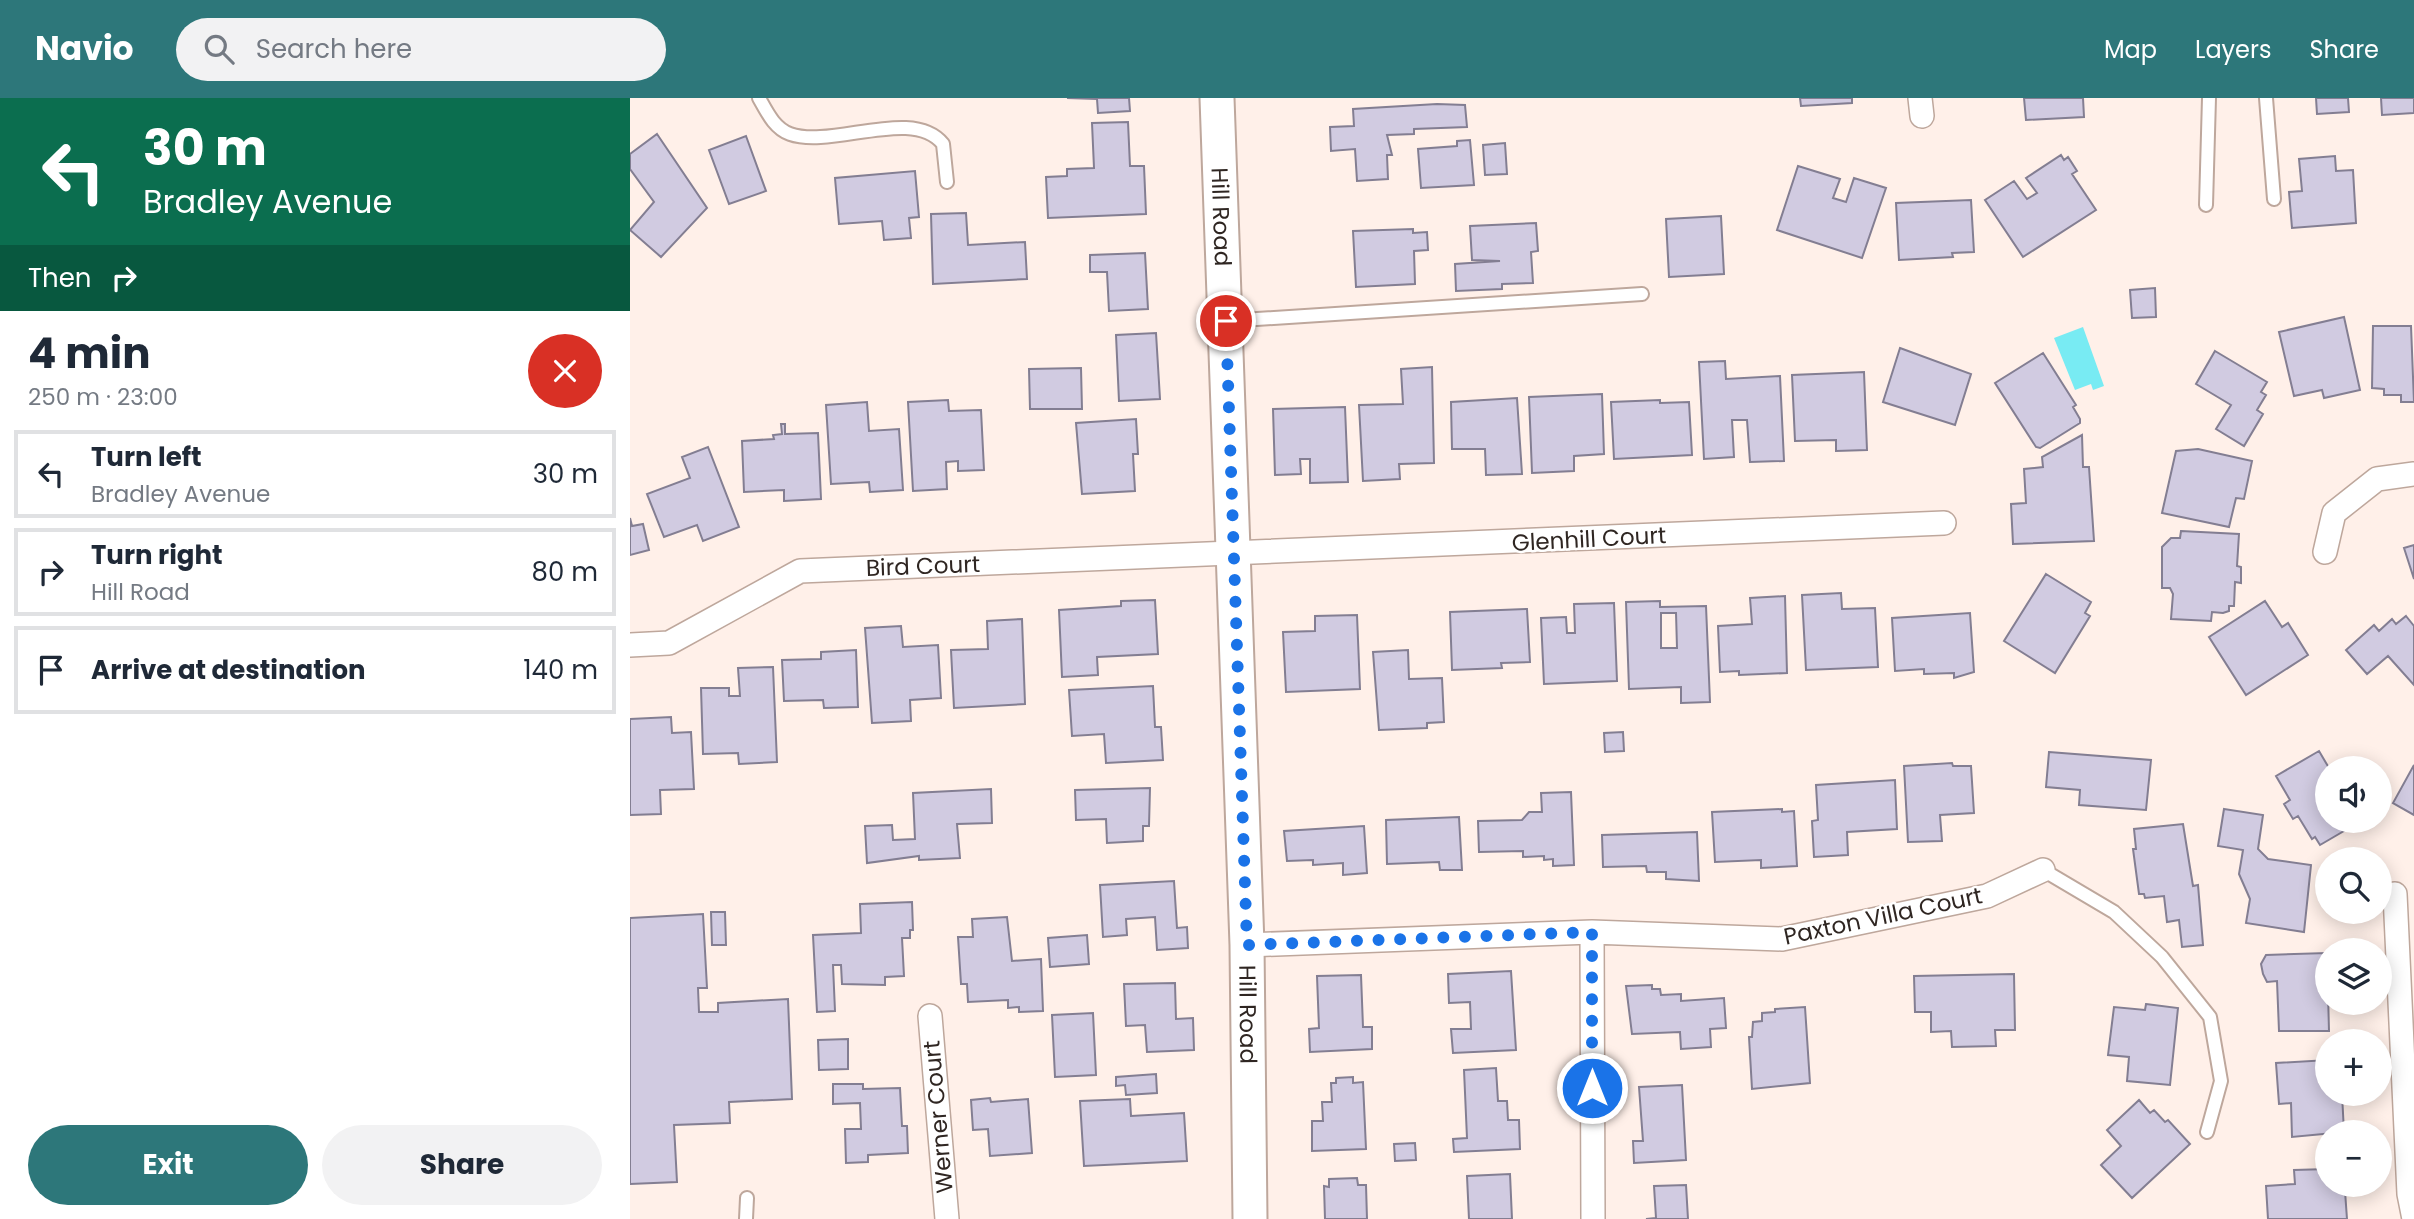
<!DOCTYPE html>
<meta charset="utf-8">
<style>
body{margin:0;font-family:Poppins,sans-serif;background:#f2f2f3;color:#1f2937;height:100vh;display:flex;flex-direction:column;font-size:26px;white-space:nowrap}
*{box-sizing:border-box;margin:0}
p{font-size:23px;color:#747a83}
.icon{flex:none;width:38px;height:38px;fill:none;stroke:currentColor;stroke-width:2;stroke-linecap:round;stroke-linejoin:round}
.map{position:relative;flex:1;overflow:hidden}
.side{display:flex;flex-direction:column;background:#fff;width:630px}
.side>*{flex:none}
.top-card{background:#0b6e4f;color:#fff;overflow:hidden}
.controls{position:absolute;left:1685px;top:658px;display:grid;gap:14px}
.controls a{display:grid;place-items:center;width:77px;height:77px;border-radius:50%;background:#fff;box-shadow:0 4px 18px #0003;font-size:35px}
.pin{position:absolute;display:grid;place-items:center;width:60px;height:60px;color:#fff;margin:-30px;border:4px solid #fff;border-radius:50%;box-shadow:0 2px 7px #0007}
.me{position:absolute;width:77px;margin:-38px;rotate:0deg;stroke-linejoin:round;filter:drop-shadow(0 0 5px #0008)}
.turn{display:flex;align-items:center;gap:24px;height:147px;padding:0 28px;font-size:32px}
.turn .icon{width:91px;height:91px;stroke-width:2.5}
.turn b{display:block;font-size:49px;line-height:60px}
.then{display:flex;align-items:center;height:66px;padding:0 28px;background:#0003;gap:14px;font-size:26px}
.round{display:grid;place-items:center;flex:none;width:74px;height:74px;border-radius:37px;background:#f2f2f3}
.headline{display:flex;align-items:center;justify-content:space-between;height:119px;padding:0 28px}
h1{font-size:42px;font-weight:700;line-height:52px}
.cta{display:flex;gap:14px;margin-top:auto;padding:14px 28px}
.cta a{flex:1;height:80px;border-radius:42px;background:#2d777a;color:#fff;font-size:28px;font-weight:700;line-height:80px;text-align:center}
.cta a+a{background:#f2f2f3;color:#1f2937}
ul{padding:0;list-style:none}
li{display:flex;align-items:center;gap:21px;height:88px;margin:0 14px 10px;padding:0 14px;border:4px solid #e0e1e3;border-radius:0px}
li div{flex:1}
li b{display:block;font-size:26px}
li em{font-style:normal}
header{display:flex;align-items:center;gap:42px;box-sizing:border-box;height:98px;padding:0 35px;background:#2d777a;color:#fff}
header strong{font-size:33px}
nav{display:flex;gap:38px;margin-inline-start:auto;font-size:24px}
.search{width:490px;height:63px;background:#f2f2f3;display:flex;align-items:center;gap:18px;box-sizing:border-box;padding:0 24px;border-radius:38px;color:#747a83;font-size:26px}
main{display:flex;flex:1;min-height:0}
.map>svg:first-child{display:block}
.water{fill:#78ebf3}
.building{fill:#d1cbe1;stroke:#837e92;stroke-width:2;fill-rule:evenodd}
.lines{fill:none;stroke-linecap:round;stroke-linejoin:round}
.lane-casing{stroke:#bea79c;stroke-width:16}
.street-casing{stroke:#bea79c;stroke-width:26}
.secondary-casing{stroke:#bea79c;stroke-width:37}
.lane{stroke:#fff;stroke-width:12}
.street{stroke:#fff;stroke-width:23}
.secondary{stroke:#fff;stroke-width:33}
.route{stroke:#1a73e8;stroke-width:12;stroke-dasharray:0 21.6}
.labels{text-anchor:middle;stroke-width:5;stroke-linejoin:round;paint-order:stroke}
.street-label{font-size:23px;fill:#2f2622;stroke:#fff}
</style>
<header>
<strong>Navio</strong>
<div class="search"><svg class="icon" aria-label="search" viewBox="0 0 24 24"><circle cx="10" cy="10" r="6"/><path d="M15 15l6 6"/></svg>Search here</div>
<nav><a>Map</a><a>Layers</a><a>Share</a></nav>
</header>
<main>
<section class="side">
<div class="top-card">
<div class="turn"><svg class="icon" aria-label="left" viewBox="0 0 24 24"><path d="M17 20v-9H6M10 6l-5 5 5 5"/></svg><div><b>30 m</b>Bradley Avenue</div></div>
<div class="then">Then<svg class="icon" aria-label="right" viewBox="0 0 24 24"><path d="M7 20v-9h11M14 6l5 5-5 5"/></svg></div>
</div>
<div class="headline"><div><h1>4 min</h1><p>250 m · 23:00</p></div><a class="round" style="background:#d93025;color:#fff"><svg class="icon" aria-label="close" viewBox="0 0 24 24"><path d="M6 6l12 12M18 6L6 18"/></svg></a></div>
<ul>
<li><svg class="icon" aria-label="left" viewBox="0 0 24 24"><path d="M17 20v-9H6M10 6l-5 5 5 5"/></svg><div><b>Turn left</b><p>Bradley Avenue</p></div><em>30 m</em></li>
<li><svg class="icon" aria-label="right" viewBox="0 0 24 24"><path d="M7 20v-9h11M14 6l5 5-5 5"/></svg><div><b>Turn right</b><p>Hill Road</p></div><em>80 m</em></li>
<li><svg class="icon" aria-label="arrive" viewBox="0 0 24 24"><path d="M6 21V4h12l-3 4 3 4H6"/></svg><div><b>Arrive at destination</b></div><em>140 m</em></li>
</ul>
<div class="cta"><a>Exit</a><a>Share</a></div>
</section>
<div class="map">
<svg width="1784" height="1121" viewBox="0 0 1784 1121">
<rect width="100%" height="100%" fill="#fff0e9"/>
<path class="water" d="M1453,229L1474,288L1463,292L1461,286L1445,292L1424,240Z"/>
<path class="building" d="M437,0H499L500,13L468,15L467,1Z
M1170,0H1222V5L1171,8Z
M1394,0H1453L1454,19L1396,22Z
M1686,0H1718L1719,14L1687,16Z
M1751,0H1784V15L1752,17Z
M807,6L835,7L837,29L784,31V36L757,37L762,57H757L758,81L727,83L725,51L701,53L700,29L724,28L723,11Z
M498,24L500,68H514L516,116L418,120L416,79L437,78V71L464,70L462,25Z
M27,36L77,110L31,159L0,132L24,104L0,71V56Z
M116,38L136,93L99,106L79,52Z
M840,42L844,87L791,90L788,51L827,48V43Z
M875,45L877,76L855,77L853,47Z
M1431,57L1434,62L1438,59L1447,73L1442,76L1466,112L1393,159L1355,102L1384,83L1397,101L1407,95L1396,80Z
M1705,58L1706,73L1723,72L1726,125L1662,130L1659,94L1672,93L1669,61Z
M1168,68L1210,81L1203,100L1216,104L1224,80L1256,90L1232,160L1147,132Z
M285,73L289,119L279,120L281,140L254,142L252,123L209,126L205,80Z
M1341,102L1344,154L1322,155L1323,159L1269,162L1266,105Z
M336,115L338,147L395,144L397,181L303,186L301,116Z
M1091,118L1094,176L1039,179L1036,121Z
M906,125L908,153L901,154L903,185L872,186V191L826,193L825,166L870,163L842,162L840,128Z
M783,131V135L797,134L798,152L784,153L785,186L726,189L723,133Z
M515,155L518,211L479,213L477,174H460V157Z
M1525,190L1526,219L1502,220L1500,192Z
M1714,219L1730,292L1694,300L1692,292L1664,298L1649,234Z
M1743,228H1781L1784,304H1771V297H1754V291L1742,290Z
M526,235L530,301L489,303L486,237Z
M1270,250L1341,276L1325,327L1253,304Z
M1585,253L1637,284L1631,294L1636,297L1627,312L1633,316L1614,348L1586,331L1601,307L1566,286Z
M1413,255L1446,307L1443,309L1450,321V325L1410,350L1406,349L1365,285Z
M1095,263L1096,281L1150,278L1154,363L1120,364L1117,322H1102L1104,359L1074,361L1069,264Z
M802,269L804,365L769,366L770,381L733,383L729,307L773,306L771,271Z
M451,270L452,311H400L399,271Z
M1234,274L1237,352L1206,353V342L1165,343L1162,277Z
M972,296L974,356L944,358V373L902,375L899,299Z
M887,300L892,376L856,377L855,351H822L821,304Z
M318,302L319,313L351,312L354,372L328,373V363L316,364L317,391L283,393L278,304Z
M1030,302V305L1059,304L1062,357L984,361L981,304Z
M237,304L239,333L269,331L273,392L240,394L239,384L201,386L196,307Z
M715,309L718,384L680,385V361H670L671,376L645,377L643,311Z
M506,321L508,356H503L505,393L452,396L446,325Z
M151,326H155V336L188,335L191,401L154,403V392L114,394L112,343L144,341L143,337L152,336Z
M1452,337L1453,369H1459L1464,443L1383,446L1381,406L1396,405L1394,371L1413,369L1412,359Z
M78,349L109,429L73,443L67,427L34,439L17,396L60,380L52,359Z
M1568,351L1622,363L1614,401L1606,400L1599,429L1532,415L1546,353Z
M0,420L2,428L13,426L19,452L0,457Z
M1551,433L1609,436L1607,468L1611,469V485L1605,484L1604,508H1599V513L1593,515L1582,514L1581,523L1541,521L1543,496L1540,490H1532V449L1541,440H1550Z
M1784,447V481L1774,450Z
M1416,476L1461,504L1455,515L1460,518L1425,575L1374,543Z
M1211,495L1212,511L1245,510L1248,569L1176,572L1172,497Z
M1155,498L1157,575L1109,577V573L1090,574L1088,528L1122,526L1120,500Z
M525,502L528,556L467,559L468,577L432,579L429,512L491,508V503Z
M1030,503V509L1076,508L1080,604L1051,605V589L999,591L996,504ZM1031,515H1046L1047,550H1031Z
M1635,503L1652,529L1658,525L1678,557L1616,597L1579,539Z
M984,505L987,583L914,586L911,520L936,519L937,535H945L944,506Z
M897,511L900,564L871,565L872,570L822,572L820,514Z
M1340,515L1344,574L1324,580V575L1294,576V571L1265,573L1262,520Z
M727,517L730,591L656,594L653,534L685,533V518Z
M1776,518L1784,528V587L1758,558L1737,576L1716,552L1744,527L1749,533L1762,521L1766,526Z
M392,521L395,606L324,610L321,552L358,551L357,523Z
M271,528L273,549L308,547L311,600L280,602L281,623L242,625L235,530Z
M226,552L228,609L194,610L193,602L154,603L152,562L191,561V554Z
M778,552L779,581L812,580L814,624L797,625V630L749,632L743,554Z
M143,569L147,664L109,666L108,655L73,656L71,590H99V598H110L108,570Z
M523,588L525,629H531L533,662L476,665L474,636L442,638L439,592Z
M41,619L42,635L61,634L64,691L30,692L31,716L0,717V621Z
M993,634L994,653L975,654L974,635Z
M1689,653L1699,670L1698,723H1731L1690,747L1685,739L1682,741L1668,718L1663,721L1654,706L1660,702L1646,678Z
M1419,654L1521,662L1516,712L1449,707L1450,692L1416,689Z
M1322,665L1323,668H1341L1344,715L1310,717L1312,743L1278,744L1274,668Z
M1784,667V717L1763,705Z
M1265,682L1267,731L1217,734L1218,757L1184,759L1182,723L1188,722L1186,687Z
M520,690L519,728H513V743L477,745L476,721L446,722L445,692Z
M361,691L362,725L327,726L330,760L289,762V758L237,765L235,728L262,727L263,742L285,741L283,695Z
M941,694L944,767L923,768V761L914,762V758L893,759V753L849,754L848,723L892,722L899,714H912L911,695Z
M1152,711V714L1164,713L1167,768L1131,770V762L1085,764L1082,714Z
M1594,711L1633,717L1628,751L1638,761L1681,767L1674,834L1616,825L1620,801L1609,776L1613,752L1588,748Z
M829,719L832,772H810L809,764L757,766L756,722Z
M1553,726L1563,788L1568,787L1573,847L1552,849L1549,822L1537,824L1534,798L1515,800L1514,796H1509L1503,751H1506L1504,731Z
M734,728L737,775L713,777V765L683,767V762L657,763L654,733Z
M1067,734L1069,783L1036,781V774H1017L1016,768L973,769L972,737Z
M544,783L547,830L557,829L558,850L527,852L525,819L496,821L497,837L473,839L470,787Z
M282,804L283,832H280V840H272L274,878L255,879V887L212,886L211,867H203L205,913L187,914L183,837L231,835L230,806Z
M81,814H95L96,847H82Z
M73,816L77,890H68L69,914H88V905L158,901L162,1001L99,1004L100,1025L44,1027L47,1084L0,1086V820Z
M377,819L382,863L411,861L413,913L389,914V909L378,910V902L338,904L337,886H331L328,839H343L342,821Z
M457,837L459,866L420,869L418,840Z
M1697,855L1699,933H1649L1647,883L1637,884L1633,876L1631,866L1636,857Z
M881,873L886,952L823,955L821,931H841L840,904L819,905L818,876Z
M1384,876L1385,932H1365L1366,948L1322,949L1321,933L1301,934V914H1285L1284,878Z
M731,877L733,929H742V951L680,954L679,931L689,930L687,878Z
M545,885L546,921L563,920L564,952L517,954L515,927L496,928L494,886Z
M1022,887V891H1030L1031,897L1051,896V903L1094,900L1096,930L1080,931L1081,949L1051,951L1050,934L1002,936L996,888Z
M1516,906L1548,910L1540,987L1497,983L1499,959L1478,957L1484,909L1515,912Z
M1175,909L1180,985L1122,991L1119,939H1122L1123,924L1132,923V915L1145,914V911Z
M463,915L466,977L425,979L422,917Z
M218,941V971L189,972L188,942Z
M1698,962V996H1712L1714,1034L1662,1039L1661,1005L1649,1006L1646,965Z
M866,970L868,1003H877L878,1022H889L890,1051L824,1054L823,1041L837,1040L834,972Z
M526,976L527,995L496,997L495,987L486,988V979Z
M723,979V985L733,984L736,1051L682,1053V1023H693L692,1004H702L701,985H706V980Z
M203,986H233V991L270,990L272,1028H277L278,1055L238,1057V1064L216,1065L215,1031H231L230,1005L203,1006Z
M1052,987L1056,1062L1004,1065L1003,1043H1013L1009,989Z
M360,1000L361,1004L398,1001L402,1055L360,1058L358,1031L343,1032L341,1002Z
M500,1001L501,1018L554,1015L557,1063L454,1068L450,1003Z
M1509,1002L1520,1015L1524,1012L1535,1024L1538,1022L1560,1046L1502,1100L1471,1067L1491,1048L1477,1032Z
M785,1045L786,1062L765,1063L764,1046Z
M1698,1071V1087H1709L1710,1094L1715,1093L1717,1121H1638L1636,1088L1665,1086L1664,1072Z
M880,1076L882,1121H839L837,1078Z
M727,1080L728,1087H736L737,1121H695L694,1088L699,1089V1081Z
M1056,1087L1058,1121H1016L1026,1120L1024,1088Z"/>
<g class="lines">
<g class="lane-casing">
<path id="lane" d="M129,0C137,14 144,30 160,36C202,51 283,8 313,46L317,84
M1636,0L1644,101
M1576,107L1579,0
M597,223L1012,196
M1413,772L1484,814L1532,859L1580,919L1591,983L1577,1034
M116,1121L117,1100"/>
</g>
<g class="street-casing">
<path id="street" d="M1290,0L1292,18
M1695,454L1704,415L1747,381L1784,376
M0,547L39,545L170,473L1314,425
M1765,796L1779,1096L1784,1121
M962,834L963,1121
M617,847L962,834L1152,841L1357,798L1413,772
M300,918L317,1121"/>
</g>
<g class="secondary-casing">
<g id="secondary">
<path id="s1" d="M587,0L617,847L620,1121"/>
</g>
</g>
<use href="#lane" class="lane"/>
<use href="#street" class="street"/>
<use href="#secondary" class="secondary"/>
</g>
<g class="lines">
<path class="route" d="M596,223L617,847L962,834V990"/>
</g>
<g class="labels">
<g class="street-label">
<text dy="8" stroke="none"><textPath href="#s1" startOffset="119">Hill Road</textPath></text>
<text transform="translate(959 441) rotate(-3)" y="8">Glenhill Court</text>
<text transform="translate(293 468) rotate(-2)" y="8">Bird Court</text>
<text transform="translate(1253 818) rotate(-12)" y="8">Paxton Villa Court</text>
<text dy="8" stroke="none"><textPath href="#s1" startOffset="917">Hill Road</textPath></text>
<text transform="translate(308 1019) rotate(-95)" y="8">Werner Court</text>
</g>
</g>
</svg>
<div class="controls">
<a><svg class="icon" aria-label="sound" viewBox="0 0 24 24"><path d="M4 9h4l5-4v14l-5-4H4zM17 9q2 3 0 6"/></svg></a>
<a><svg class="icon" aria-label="search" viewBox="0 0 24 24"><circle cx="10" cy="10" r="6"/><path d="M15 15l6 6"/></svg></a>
<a><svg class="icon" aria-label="layers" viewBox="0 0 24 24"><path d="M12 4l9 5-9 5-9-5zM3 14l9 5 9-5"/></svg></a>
<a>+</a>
<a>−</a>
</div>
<div class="pin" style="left:596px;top:223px;background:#d93025"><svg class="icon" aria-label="arrive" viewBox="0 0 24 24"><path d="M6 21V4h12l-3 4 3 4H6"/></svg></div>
<svg class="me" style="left:962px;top:990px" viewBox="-20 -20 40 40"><circle r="17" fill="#1a73e8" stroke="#fff" stroke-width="3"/><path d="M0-11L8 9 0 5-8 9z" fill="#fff"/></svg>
</div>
</main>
